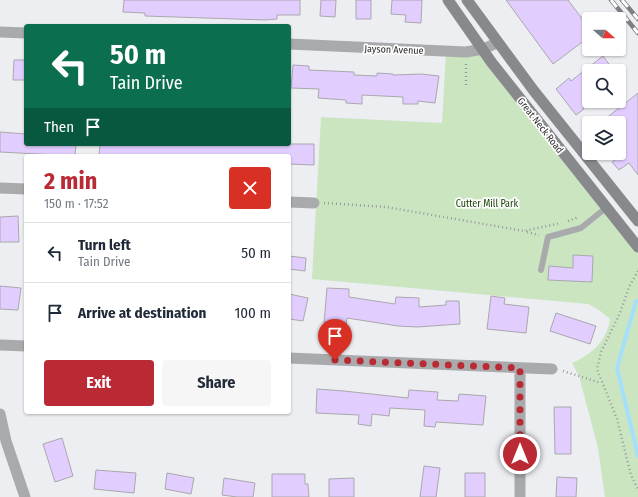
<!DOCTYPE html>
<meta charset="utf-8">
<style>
body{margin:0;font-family:"Fira Sans Condensed",sans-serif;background:#f6f6f7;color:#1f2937;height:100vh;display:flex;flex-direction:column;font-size:15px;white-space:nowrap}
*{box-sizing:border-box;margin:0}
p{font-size:13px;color:#747a83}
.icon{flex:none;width:22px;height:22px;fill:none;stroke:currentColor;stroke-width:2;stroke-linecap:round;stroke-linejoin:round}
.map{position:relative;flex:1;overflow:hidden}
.sheet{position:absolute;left:24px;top:154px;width:267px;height:260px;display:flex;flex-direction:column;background:#fff;border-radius:4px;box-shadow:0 1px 3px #0004}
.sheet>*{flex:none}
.guide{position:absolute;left:24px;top:24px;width:267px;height:122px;border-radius:4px;box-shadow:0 1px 3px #0004;background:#0b6e4f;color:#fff;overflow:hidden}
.needle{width:26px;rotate:111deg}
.controls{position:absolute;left:582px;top:12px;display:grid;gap:8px}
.controls a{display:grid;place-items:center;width:44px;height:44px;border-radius:4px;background:#fff;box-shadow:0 1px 3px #0004;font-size:20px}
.pin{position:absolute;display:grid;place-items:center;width:34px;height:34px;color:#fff;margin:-41px -17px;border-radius:50% 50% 50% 0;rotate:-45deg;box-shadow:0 0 4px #0007}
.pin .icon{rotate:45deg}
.me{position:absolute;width:44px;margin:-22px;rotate:0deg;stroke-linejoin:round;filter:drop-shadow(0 0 3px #0008)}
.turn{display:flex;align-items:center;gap:14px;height:84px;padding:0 20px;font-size:18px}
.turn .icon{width:52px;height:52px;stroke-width:2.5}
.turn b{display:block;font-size:28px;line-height:34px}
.then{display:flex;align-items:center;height:38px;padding:0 20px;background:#0003;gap:8px;font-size:15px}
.round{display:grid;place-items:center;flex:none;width:42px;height:42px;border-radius:4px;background:#f6f6f7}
.head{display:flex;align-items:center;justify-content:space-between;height:68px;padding:0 20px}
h1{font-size:24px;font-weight:700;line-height:30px;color:#ba2a35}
.button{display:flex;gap:8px;margin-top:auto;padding:8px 20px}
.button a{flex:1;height:46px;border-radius:4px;background:#ba2a35;color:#fff;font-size:16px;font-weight:700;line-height:46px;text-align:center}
.button a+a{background:#f6f6f7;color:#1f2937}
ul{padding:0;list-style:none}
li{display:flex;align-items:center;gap:12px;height:60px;padding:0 20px;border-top:1px solid #e0e1e3}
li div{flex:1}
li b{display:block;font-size:15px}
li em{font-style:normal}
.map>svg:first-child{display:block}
.green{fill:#cbe5c1}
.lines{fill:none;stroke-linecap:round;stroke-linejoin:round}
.stream{stroke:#a4e0f9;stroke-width:4}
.building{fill:#e1cdfe;stroke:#aaa8ad}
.path{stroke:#999a9d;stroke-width:2.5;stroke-dasharray:1 3;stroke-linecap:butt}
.service{stroke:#a9aaac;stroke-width:6}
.minor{stroke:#a9aaac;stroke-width:11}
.secondary{stroke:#88898c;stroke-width:11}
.rail-casing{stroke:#7e7f81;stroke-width:4.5}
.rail{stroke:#fff;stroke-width:3;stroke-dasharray:9;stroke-linecap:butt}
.route{stroke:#ba2a35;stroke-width:7;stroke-dasharray:0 12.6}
.labels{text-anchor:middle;stroke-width:3.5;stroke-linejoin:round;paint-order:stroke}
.street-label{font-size:10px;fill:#2e2e30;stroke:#fff}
.park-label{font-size:10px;fill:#194202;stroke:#fff}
</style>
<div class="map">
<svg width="638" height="497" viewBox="0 0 638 497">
<rect width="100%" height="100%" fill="#eceef2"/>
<path class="green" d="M446,52L486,53L638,247V497H605L598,448L579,376L572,363C591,355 607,341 610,319L599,310L588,304L312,279L321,117L442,123Z"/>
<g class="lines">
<path class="stream" d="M636,301L617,368L638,456"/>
</g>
<path class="building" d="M124,0H300V15H277V19L265,20L145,16V13L123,12Z
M321,0H336L335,17L320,16Z
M356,0H371V19H356Z
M392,0H422L421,23L405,22L406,15L391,14Z
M506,0H568L589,28V37L553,64Z
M603,56L614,71H589V102L583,107L584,109L576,115L556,89L569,78L571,81Z
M14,60H26V80H13Z
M293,65L309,66V70L354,72V75L377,76V73L393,74V75L421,74L439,76L435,103L418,101V104H403V97L362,95V104L346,103V100L318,98L319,89L291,88Z
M638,93V175L629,163L619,170L612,162L619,157V123H600Z
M0,132L26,134V144H76L75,156L0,152Z
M100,144H314V165L289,164V156H99Z
M18,216L19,242H0V217Z
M573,255L593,256L592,282L548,280L549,266L573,268Z
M289,256L306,258L305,271L289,269Z
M0,286L21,288L18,310L0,309Z
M327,288L349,289V297L395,304L396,297L419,298V307L446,305V301H459L460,324L417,327L398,326L347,318L346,325L324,323Z
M289,294L308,298L303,321L289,319Z
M491,296L505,298L504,304L529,307L526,333L487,329Z
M556,313L596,326L590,344L550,331Z
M317,389L344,391L408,398L409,390L438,392L437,400L458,401L459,394L486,396L483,425L436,422L435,427L424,426L425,410L390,408L389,416L372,414L371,426L358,424L359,415L316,413Z
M554,407H571V454H555Z
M62,438L73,476L55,482L43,444Z
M424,466L440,468L436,497H420Z
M96,470L136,473L134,493L94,489Z
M167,473L194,478L191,494L165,489Z
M465,473H485V497H465Z
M272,474H305V484H308L309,497H272Z
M557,477L577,478L576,497H556Z
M224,478L255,483L253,497H237L222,495Z
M354,478V497H329V479Z"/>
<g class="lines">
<path class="path" d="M466,85V62
M324,203L386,207L524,231L561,223
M568,221L579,217
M527,232L539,235
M638,271L629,287L620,313L601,352L597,369L617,419L631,475L638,490
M563,371L601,383"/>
<path class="service" d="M541,270L548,237L581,228L607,207"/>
<path class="minor" d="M0,32L26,33
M289,44L466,52L483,49L497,43
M0,188L26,189
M289,202L314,203
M0,345L26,346
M289,358L552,369
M0,414L6,441L25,497
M520,497V368"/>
<path class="secondary" d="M448,0L492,63L638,247
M467,0L534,91L638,221"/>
<g class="rail-casing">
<path id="rail" d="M611,0L638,33
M622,0L638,19"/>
</g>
<use href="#rail" class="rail"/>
</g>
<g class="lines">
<path class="route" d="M335,360L520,368V454"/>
</g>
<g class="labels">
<g class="street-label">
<text transform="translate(394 49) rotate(2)" y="4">Jayson Avenue</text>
<text transform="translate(541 125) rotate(52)" y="4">Great Neck Road</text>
</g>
<g class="park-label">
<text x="487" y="207">Cutter Mill Park</text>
</g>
</g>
</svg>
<div class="controls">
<a><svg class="needle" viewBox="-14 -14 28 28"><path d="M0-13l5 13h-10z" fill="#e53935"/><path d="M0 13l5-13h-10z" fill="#747a83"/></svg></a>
<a><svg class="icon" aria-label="search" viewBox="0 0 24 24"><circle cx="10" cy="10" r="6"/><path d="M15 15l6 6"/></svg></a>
<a><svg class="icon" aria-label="layers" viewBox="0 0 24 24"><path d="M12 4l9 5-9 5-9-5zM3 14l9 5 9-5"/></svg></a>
</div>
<div class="pin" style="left:335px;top:360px;background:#d93025"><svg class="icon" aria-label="arrive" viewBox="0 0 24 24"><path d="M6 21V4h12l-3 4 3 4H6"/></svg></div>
<svg class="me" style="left:520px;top:454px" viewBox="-20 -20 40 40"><circle r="17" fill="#ba2a35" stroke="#fff" stroke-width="3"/><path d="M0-11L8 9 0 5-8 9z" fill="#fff"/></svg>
<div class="guide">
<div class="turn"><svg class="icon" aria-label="left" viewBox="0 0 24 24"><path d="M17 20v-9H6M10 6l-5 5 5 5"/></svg><div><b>50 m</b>Tain Drive</div></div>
<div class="then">Then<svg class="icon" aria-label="arrive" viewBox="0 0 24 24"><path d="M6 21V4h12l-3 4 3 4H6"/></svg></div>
</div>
<section class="sheet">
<div class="head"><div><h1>2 min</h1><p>150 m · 17:52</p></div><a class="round" style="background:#d93025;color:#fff"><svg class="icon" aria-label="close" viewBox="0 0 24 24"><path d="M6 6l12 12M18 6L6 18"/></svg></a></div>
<ul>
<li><svg class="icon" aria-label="left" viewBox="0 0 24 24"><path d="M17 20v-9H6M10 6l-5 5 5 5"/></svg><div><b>Turn left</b><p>Tain Drive</p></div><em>50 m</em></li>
<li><svg class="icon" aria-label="arrive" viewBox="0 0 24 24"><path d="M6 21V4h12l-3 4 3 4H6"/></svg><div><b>Arrive at destination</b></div><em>100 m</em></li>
</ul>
<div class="button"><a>Exit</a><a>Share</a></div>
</section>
</div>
